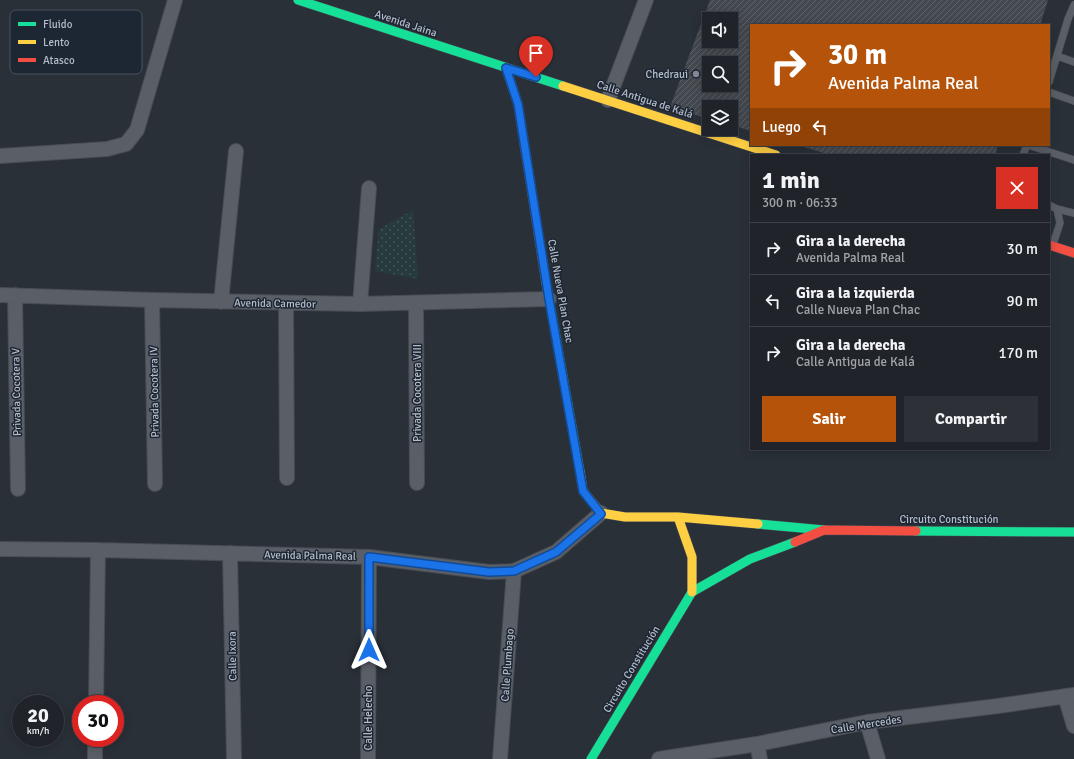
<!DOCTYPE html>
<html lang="es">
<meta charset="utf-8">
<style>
body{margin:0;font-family:Signika,sans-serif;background:#2d3036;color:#f1f3f6;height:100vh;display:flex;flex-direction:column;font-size:15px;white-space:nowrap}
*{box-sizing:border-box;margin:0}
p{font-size:13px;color:#a2a4a8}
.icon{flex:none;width:22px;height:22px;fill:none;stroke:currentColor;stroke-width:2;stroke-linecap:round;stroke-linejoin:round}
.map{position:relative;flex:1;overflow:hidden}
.details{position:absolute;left:750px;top:154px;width:300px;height:296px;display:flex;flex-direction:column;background:#20242a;border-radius:0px;box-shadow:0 2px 10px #0003,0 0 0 1px #3d4147}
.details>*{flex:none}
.guide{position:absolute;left:750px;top:24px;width:300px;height:122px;border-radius:0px;box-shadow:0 2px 10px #0003,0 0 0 1px #3d4147;background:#b45309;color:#fff;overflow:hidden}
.controls{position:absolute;left:702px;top:12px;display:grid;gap:8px}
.controls a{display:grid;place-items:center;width:36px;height:36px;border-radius:0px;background:#20242a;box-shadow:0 2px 10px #0003,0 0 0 1px #3d4147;font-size:20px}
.speed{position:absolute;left:12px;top:695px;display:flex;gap:8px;font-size:20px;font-weight:700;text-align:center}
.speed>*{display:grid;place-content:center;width:52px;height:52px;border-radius:50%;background:#20242a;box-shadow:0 2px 10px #0003,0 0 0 1px #3d4147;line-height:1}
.speed small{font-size:10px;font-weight:400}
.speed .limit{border:6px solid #d22;background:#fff;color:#111}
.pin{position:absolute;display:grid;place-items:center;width:34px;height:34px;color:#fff;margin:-41px -17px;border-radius:50% 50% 50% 0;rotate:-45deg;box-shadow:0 0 4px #0007}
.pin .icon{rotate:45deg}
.me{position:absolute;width:44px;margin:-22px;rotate:0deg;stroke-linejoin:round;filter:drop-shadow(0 0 3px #0008)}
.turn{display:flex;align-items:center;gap:14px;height:84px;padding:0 12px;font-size:18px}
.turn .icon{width:52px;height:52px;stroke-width:2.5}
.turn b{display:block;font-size:28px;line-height:34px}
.then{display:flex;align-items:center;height:38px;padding:0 12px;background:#0003;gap:8px;font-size:15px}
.round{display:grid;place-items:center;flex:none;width:42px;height:42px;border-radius:0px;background:#2d3036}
.overview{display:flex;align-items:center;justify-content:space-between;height:68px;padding:0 12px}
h1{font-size:24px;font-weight:700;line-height:30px}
.action{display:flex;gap:8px;margin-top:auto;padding:8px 12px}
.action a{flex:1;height:46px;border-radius:0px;background:#b45309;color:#fff;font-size:16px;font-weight:700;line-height:46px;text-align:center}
.action a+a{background:#2d3036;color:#f1f3f6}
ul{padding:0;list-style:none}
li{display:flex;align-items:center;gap:12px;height:52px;padding:0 12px;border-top:1px solid #3d4147}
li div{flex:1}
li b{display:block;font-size:15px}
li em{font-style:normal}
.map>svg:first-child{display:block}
.park{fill:url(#park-dots)}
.building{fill:url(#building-hatch);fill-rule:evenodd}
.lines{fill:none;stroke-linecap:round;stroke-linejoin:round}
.lane-casing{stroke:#484c53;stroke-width:8}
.street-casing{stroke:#484c53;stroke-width:16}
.fast-casing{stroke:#484c53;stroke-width:10}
.slow-casing{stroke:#484c53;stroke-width:10}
.jam-casing{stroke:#484c53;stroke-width:10}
.lane{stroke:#5a5e66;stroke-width:7}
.street{stroke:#5a5e66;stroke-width:14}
.fast{stroke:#16e098;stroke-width:9}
.slow{stroke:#ffcf43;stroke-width:9}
.jam{stroke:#f24e42;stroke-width:9}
.route-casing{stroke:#114b97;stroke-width:10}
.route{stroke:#1a73e8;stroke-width:7}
.poi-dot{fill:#848b96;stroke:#1d2633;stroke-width:1.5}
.labels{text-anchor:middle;stroke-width:3;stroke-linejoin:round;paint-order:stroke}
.street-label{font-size:11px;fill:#b4bcc9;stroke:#1d2633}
.poi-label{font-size:11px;fill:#b4bcc9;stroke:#1d2633;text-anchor:end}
.key{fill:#1d2633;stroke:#4a5360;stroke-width:1}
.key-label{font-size:11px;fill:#b4bcc9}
</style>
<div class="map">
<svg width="1074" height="759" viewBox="0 0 1074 759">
<defs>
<pattern id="park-dots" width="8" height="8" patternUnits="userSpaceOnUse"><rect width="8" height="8" fill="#273a3e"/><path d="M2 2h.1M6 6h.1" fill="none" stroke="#445559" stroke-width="1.8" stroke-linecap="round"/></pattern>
<pattern id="building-hatch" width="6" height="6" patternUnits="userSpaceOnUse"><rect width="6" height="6" fill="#444950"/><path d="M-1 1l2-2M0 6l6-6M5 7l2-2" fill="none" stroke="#5d6168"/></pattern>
</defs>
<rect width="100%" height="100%" fill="#2a3038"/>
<path class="park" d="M413,210L418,279L375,271L379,229Z"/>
<path class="building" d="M710,0H1048L1040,25H751V131L731,125V107H709V119L670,107ZM709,19H731V41H709ZM709,63H731V85H709Z
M798,145H998L995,155H830Z"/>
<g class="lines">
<g class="lane-casing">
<path id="lane" d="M1057,56L1074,62
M1049,82L1068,19L1074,5
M1049,92L1074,101
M1028,145L1074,160
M1023,155L1027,145
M1049,205L1057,209L1060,223L1053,244
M1057,209L1074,213"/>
</g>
<g class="street-casing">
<path id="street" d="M608,100L646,0
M0,156L107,149L126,144L137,130L175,0
M0,295L152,300L360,304L549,299
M15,295L18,489
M152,300L155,484
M221,302L236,151
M286,303L287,478
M416,303L417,483
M360,304L369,188
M0,549L98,550L369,557L489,572L514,571L556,552L601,513
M230,553L234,759
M1065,696L1074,726
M96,704L98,550
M867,722L878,759
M757,744L760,759
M95,759V738
M368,759L369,557
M500,759L514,571
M659,759L757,744L867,722L998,706L1074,695"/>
</g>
<g class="fast-casing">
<path id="fast" d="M298,0L563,86
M546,282L580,472
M758,524L824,530
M916,531L1074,532
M591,759L692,592L750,559L795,542"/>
</g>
<g class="slow-casing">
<path id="slow" d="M563,86L776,155
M580,472L583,491L601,513L625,517H678L758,524
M678,517L692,557V592"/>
</g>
<g class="jam-casing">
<path id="jam" d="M506,68L518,104L546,282
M1049,245L1074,253
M795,542L824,530L916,531"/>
</g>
<use href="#lane" class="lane"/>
<use href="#street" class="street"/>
<use href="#fast" class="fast"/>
<use href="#slow" class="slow"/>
<use href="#jam" class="jam"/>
</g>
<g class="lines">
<g class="route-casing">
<path id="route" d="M369,650V557L489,572L514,571L556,552L601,514L583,491L549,299L518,104L506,68L536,77"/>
</g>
<use href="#route" class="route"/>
</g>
<circle class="poi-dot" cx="696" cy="74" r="4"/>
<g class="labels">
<g class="street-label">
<text transform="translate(406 23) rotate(18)" y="4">Avenida Jaina</text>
<text transform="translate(645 99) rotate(18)" y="4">Calle Antigua de Kalá</text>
<text transform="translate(561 291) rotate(80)" y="4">Calle Nueva Plan Chac</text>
<text transform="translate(275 303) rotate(1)" y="4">Avenida Camedor</text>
<text transform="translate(16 392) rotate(-91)" y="4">Privada Cocotera V</text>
<text transform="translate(154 392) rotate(-91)" y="4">Privada Cocotera IV</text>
<text transform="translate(417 393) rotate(-90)" y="4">Privada Cocotera VIII</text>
<text x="949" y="523">Circuito Constitución</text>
<text transform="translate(310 555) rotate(1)" y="4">Avenida Palma Real</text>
<text transform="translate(232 656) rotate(-91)" y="4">Calle Ixora</text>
<text transform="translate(507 665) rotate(-86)" y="4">Calle Plumbago</text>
<text transform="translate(631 669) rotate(-59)" y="4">Circuito Constitución</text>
<text transform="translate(368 718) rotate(-90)" y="4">Calle Helecho</text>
<text transform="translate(866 724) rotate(-9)" y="4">Calle Mercedes</text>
</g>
<g class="poi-label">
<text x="688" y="78">Chedraui</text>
</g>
</g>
<rect x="10" y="10" width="132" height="64" rx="6" class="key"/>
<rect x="18" y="22" width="18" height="4" fill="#16e098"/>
<rect x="18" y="40" width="18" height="4" fill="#ffcf43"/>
<rect x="18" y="58" width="18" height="4" fill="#f24e42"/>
<g class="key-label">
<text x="43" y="28">Fluido</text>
<text x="43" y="46">Lento</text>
<text x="43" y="64">Atasco</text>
</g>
</svg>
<div class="controls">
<a><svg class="icon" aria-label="sound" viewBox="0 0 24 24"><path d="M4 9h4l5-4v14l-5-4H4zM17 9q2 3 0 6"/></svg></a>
<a><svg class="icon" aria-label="search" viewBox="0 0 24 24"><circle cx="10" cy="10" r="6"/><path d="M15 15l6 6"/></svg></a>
<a><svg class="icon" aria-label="layers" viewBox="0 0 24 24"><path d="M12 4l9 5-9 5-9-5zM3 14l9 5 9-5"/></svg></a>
</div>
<div class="speed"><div>20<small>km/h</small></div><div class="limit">30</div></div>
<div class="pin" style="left:536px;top:77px;background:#d93025"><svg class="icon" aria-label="arrive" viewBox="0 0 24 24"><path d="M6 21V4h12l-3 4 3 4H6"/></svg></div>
<svg class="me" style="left:369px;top:650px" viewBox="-20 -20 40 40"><path d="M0-17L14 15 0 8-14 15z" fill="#1a73e8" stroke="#fff" stroke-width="4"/></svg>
<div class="guide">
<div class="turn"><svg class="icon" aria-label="right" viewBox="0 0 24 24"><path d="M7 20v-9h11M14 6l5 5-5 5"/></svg><div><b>30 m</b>Avenida Palma Real</div></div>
<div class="then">Luego<svg class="icon" aria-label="left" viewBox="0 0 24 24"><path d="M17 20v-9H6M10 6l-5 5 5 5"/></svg></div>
</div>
<section class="details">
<div class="overview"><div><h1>1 min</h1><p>300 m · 06:33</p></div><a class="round" style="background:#d93025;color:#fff"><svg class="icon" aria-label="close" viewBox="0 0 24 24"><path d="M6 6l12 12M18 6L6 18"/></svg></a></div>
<ul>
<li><svg class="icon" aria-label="right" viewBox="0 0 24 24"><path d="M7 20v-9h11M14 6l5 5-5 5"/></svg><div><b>Gira a la derecha</b><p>Avenida Palma Real</p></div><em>30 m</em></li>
<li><svg class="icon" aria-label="left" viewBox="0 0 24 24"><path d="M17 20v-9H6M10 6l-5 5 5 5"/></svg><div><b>Gira a la izquierda</b><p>Calle Nueva Plan Chac</p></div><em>90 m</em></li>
<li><svg class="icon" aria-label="right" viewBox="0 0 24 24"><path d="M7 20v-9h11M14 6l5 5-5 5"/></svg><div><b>Gira a la derecha</b><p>Calle Antigua de Kalá</p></div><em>170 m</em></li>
</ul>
<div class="action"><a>Salir</a><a>Compartir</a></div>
</section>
</div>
